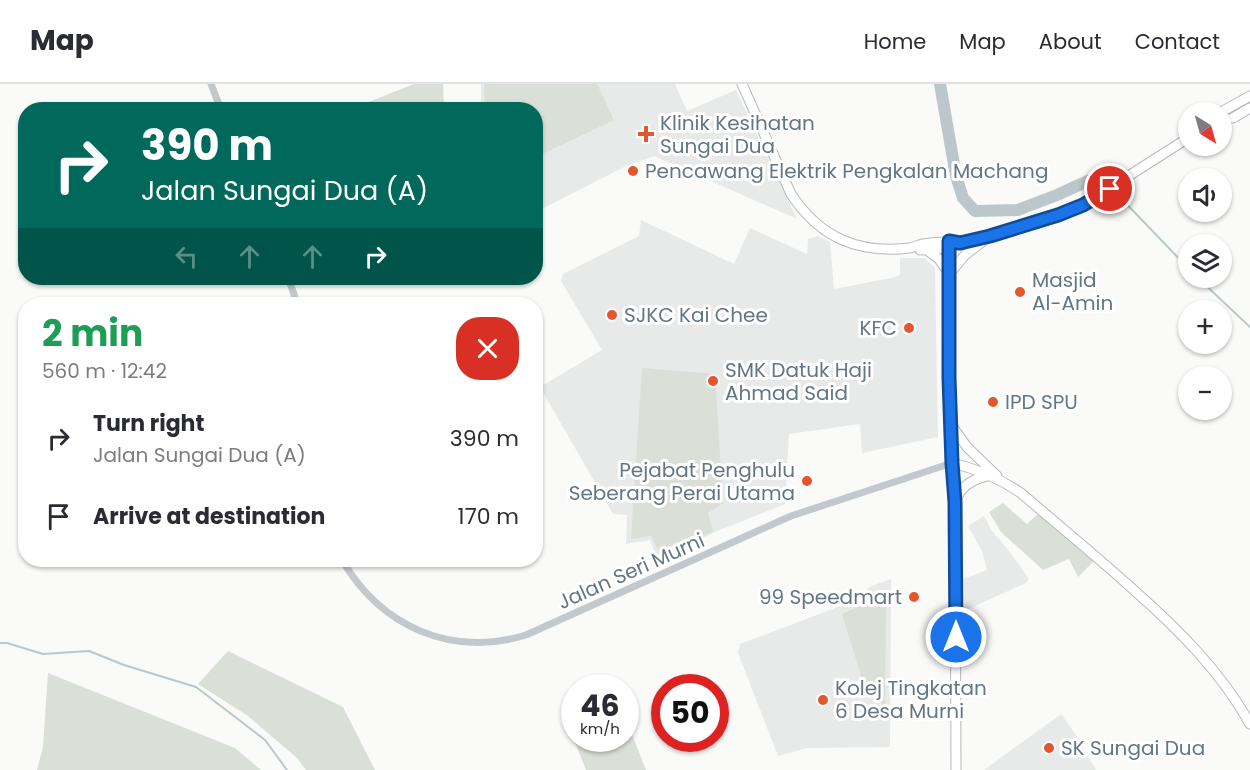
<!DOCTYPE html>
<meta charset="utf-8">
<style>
body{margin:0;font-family:Poppins,sans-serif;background:#f2f2f3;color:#2b2b33;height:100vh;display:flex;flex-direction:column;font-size:22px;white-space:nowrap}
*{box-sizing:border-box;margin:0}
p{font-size:20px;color:#7c7c81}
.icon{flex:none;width:33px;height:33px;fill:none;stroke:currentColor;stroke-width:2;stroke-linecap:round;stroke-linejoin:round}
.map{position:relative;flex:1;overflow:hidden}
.details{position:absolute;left:18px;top:213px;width:525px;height:270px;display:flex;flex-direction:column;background:#fff;border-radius:24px;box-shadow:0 2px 4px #0004}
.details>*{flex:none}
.top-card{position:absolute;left:18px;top:18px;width:525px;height:183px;border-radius:24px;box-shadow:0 2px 4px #0004;background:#00695c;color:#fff;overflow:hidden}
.needle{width:39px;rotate:143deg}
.buttons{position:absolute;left:1178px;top:18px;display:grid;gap:12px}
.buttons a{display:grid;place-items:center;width:54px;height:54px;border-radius:50%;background:#fff;box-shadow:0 2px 4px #0004;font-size:30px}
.speed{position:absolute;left:561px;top:590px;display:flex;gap:12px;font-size:30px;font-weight:700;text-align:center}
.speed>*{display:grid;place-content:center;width:78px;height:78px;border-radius:50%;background:#fff;box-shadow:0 2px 4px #0004;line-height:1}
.speed small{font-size:15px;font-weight:400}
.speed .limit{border:9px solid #d22;background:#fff;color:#111}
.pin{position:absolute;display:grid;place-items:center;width:51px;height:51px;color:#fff;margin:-26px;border:3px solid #fff;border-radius:50%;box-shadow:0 2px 6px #0007}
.me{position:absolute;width:66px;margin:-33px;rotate:0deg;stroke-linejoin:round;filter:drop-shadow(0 0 4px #0008)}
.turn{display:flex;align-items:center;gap:21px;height:126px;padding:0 24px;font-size:27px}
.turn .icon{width:78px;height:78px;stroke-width:2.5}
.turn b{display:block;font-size:42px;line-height:51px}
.lanes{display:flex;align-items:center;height:57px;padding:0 24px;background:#0003;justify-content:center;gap:30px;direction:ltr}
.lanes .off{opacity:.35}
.round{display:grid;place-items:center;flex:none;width:63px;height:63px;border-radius:24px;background:#f2f2f3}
.head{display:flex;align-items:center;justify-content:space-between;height:102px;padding:0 24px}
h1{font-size:36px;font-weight:700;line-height:45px;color:#1e9e55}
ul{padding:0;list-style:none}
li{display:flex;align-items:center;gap:18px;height:78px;padding:0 24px}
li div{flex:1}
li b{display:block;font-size:22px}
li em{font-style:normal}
header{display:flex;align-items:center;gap:36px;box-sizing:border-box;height:84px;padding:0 30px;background:#fff;border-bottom:2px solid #e1e1e2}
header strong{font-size:28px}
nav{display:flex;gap:33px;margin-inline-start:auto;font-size:21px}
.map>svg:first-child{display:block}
.built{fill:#e8e9e9}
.green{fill:#dadfd7}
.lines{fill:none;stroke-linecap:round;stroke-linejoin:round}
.stream{stroke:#bbc7cb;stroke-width:2}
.river{stroke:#bbc7cb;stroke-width:12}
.major-casing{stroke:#b5babe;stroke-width:11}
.minor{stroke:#c3c8cc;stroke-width:7}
.major{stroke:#fff;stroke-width:9}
.route-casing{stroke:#114b97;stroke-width:15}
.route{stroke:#1a73e8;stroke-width:10}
.poi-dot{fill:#e4572e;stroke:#fff;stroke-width:2}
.labels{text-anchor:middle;stroke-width:6;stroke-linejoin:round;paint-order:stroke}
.poi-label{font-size:20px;fill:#657683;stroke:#fff;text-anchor:start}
.street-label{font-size:20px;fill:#657683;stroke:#fff}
</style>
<header>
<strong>Map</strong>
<nav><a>Home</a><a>Map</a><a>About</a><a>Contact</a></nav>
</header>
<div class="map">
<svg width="1250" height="686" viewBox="0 0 1250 686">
<rect width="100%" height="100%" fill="#fafaf8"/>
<path class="built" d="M481,0H675L687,27L736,6L797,135L654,72L624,83L536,128V26L481,25Z
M641,136L734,180L750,144L807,170L808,155L818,152L830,158L834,205L891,194L900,191V174H925L935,184L938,353L862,369L860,340L789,350L785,420L715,448L658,477L650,456L626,460L627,431L613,430L540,303L602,266L561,197L563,190L639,152Z
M984,432L992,447L1009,467L1029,495L1026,499L964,527L963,495L987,486L982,467L968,442Z
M891,495L890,663L807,664L778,672L738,569L740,560L859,515L869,503Z
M1061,630L1074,648L1096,686H984Z"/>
<path class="green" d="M414,0H443L444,25H351Z
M484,0H597L614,36L536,73V26L485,25Z
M642,284L715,290L723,419L708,429L713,447L662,474L651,452L631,455Z
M1003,419L1027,440L1038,430L1094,477L1078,493L1069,475L1043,486L1001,448L989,428Z
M886,511L885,626L876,608L867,611L842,530Z
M228,567L343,623L375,686H306L297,674L248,632L198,600Z
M48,589L235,664L261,686H37L43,663Z
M574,629V654H626V635L646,686H586L565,633Z"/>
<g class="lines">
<path class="stream" d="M1116,109L1188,184
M1198,194L1250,243
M0,559H7L43,570L89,567L124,581L196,603L265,656L287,686"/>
<path class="river" d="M940,0L956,92L963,114L975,127L1018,126L1057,111L1092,95L1104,96"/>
<g class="major-casing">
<path id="major" d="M742,0L791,110C820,154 858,170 910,164C914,163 918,161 923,160C935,158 948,157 960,159
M1221,28L1250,12
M1221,37L1233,34L1250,24
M949,157C950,244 948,331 955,418L956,686
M920,166L949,164L960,159L990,152L1058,131L1083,121L1188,54
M927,166L939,175L948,188
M949,190L965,171L986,155
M952,342L967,363L997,392
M952,379C978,385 999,394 1021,409C1059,442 1099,474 1136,508C1179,546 1222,589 1250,640
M956,416C961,401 976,394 991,391"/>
</g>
<path class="minor" d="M211,0L221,26
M288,194L294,210L296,220
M342,476C381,542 450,574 526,551L791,432L952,379"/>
<use href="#major" class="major"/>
</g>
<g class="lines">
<g class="route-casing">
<path id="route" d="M956,553L955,418L952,379L949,294V157L960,159L990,152L1058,131L1083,121L1110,105"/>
</g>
<use href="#route" class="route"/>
</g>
<g class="poi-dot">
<path d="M643 41h6v6h6v6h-6v6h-6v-6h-6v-6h6z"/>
<circle cx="633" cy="87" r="6"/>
<circle cx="1020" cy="208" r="6"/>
<circle cx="612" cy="231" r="6"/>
<circle cx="909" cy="244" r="6"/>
<circle cx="713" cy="297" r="6"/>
<circle cx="993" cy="318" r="6"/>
<circle cx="807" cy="397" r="6"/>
<circle cx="914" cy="513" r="6"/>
<circle cx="823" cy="616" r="6"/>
<circle cx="1049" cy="664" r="6"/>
</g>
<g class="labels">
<g class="poi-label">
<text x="660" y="46">Klinik Kesihatan<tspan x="660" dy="23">Sungai Dua</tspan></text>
<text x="645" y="94">Pencawang Elektrik Pengkalan Machang</text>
<text x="1032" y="203">Masjid<tspan x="1032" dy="23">Al-Amin</tspan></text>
<text x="624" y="238">SJKC Kai Chee</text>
<text x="897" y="251" text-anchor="end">KFC</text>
<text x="725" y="293">SMK Datuk Haji<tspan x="725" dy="23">Ahmad Said</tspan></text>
<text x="1005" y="325">IPD SPU</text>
<text x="795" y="393" text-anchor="end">Pejabat Penghulu<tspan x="795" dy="23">Seberang Perai Utama</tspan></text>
<text x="902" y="520" text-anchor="end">99 Speedmart</text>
<text x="835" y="611">Kolej Tingkatan<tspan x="835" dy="23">6 Desa Murni</tspan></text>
<text x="1061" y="671">SK Sungai Dua</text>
</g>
<g class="street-label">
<text transform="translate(631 487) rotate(-24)" y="7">Jalan Seri Murni</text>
</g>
</g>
</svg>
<div class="buttons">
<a><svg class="needle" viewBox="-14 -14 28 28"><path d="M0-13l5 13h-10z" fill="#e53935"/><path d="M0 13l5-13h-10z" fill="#7c7c81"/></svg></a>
<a><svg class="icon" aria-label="sound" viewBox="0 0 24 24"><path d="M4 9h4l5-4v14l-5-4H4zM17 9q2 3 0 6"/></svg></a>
<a><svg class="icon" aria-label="layers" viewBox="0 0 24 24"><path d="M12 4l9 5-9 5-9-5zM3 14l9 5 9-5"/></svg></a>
<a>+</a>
<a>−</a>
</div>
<div class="speed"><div>46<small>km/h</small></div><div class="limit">50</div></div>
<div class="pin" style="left:1110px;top:105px;background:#d93025"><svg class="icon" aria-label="arrive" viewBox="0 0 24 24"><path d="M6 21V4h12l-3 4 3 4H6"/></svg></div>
<svg class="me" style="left:956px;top:553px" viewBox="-20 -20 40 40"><circle r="17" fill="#1a73e8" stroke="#fff" stroke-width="3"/><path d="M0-11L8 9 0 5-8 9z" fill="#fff"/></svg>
<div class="top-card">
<div class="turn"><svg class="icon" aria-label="right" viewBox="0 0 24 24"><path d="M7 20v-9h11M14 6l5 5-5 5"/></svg><div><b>390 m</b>Jalan Sungai Dua (A)</div></div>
<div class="lanes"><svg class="icon off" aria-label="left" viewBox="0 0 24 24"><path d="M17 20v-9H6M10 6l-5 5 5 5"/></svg><svg class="icon off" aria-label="ahead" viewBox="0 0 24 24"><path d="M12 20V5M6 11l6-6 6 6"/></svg><svg class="icon off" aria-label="ahead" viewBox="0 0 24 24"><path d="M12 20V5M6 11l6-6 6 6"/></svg><svg class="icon" aria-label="right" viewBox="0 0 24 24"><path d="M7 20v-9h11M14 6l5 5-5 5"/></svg></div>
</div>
<section class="details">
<div class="head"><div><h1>2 min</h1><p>560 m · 12:42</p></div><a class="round" style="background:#d93025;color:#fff"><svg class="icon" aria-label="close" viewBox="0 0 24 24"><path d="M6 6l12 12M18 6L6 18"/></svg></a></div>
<ul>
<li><svg class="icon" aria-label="right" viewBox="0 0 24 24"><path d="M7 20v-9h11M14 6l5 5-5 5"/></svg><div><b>Turn right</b><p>Jalan Sungai Dua (A)</p></div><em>390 m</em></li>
<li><svg class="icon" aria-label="arrive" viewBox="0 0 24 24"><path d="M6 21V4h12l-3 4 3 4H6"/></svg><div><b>Arrive at destination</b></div><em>170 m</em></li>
</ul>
</section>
</div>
